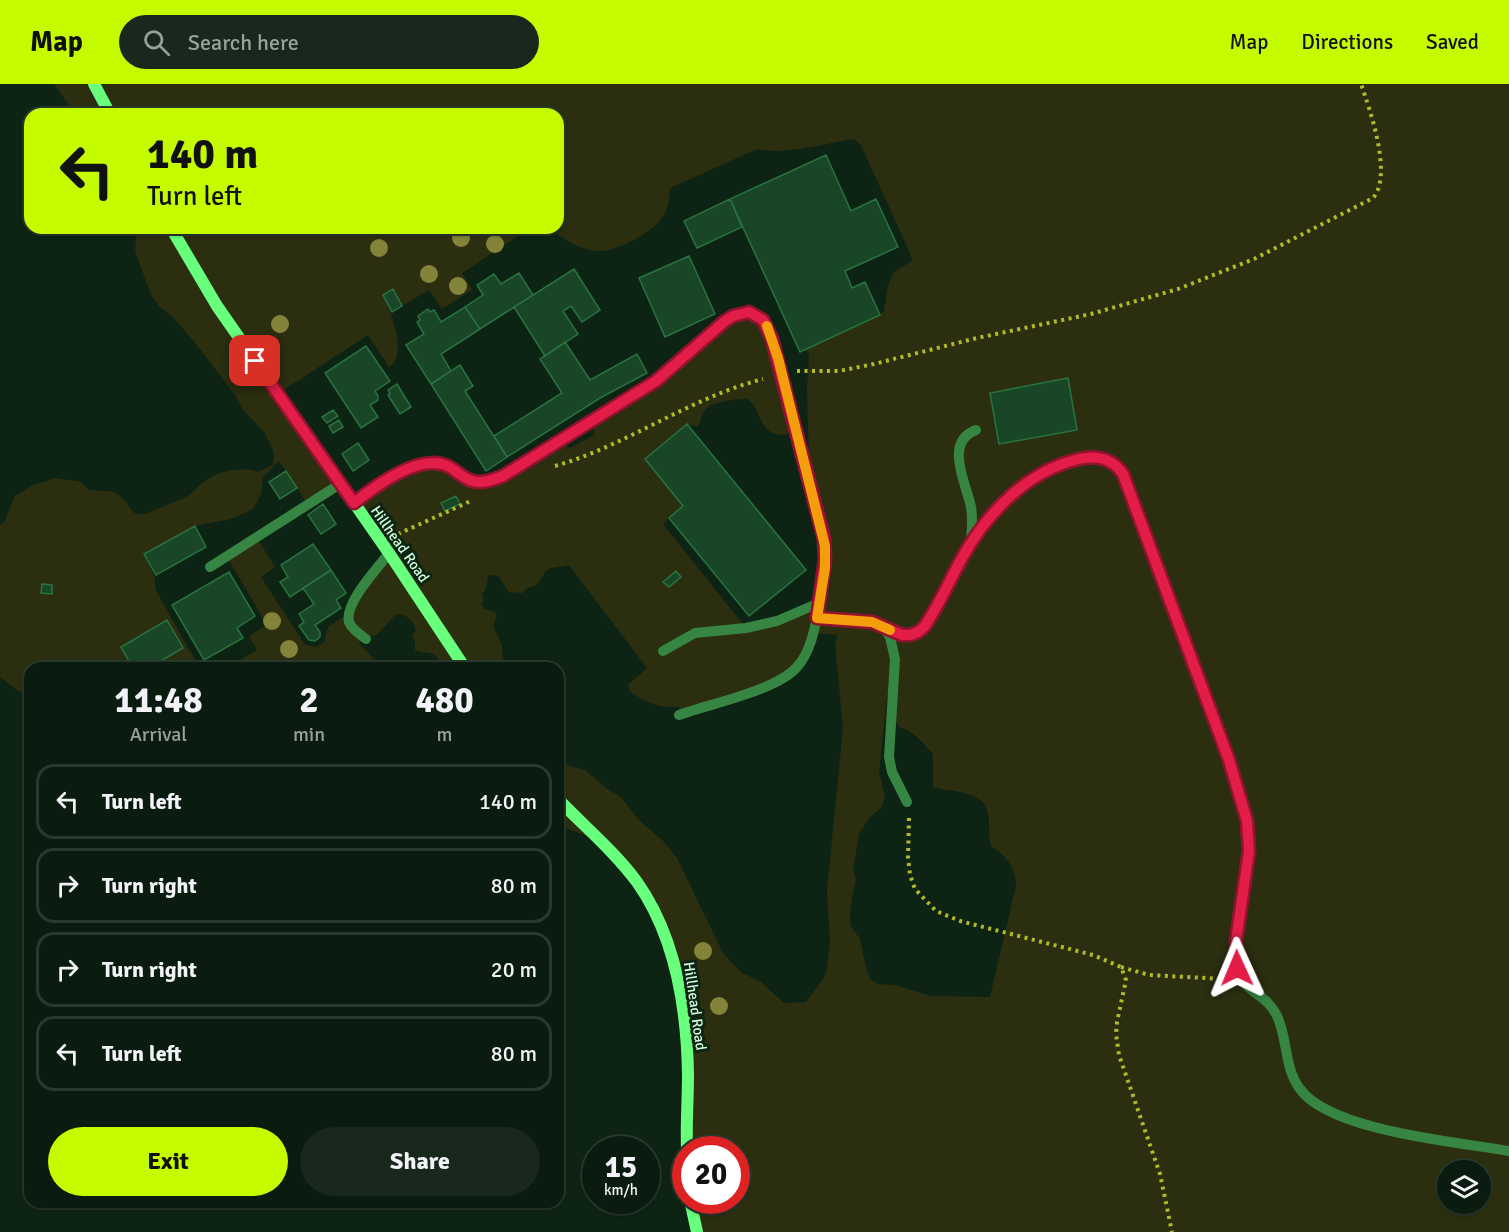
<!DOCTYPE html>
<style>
body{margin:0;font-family:Signika,sans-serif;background:#18281d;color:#f1f3f6;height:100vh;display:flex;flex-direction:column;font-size:22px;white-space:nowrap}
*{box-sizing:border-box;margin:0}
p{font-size:20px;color:#99a19e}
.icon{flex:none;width:33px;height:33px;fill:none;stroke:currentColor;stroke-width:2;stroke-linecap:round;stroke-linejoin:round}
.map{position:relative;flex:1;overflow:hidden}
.panel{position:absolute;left:24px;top:578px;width:540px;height:546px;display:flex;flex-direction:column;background:#0a1b0f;border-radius:18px;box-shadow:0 2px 4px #0004,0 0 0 2px #2a392f}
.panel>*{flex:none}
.banner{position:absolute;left:24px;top:24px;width:540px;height:126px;border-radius:18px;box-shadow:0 2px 4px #0004,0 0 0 2px #2a392f;background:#c5fb00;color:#111;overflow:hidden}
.controls{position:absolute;left:1437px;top:1076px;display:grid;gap:12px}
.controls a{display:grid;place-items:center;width:54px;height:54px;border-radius:50%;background:#0a1b0f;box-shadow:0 2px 4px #0004,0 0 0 2px #2a392f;font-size:30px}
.speed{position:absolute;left:582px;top:1052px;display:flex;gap:12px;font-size:30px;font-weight:700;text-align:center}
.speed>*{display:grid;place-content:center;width:78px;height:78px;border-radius:50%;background:#0a1b0f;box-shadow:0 2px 4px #0004,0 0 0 2px #2a392f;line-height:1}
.speed small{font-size:15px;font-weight:400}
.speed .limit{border:9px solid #d22;background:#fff;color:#111}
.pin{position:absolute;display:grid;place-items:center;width:51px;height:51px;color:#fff;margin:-26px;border-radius:12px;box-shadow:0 3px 9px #0006}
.me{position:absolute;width:66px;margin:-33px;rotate:359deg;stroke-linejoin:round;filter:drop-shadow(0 0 4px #0008)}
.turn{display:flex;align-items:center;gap:21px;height:126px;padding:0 24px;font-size:27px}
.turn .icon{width:78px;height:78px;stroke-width:2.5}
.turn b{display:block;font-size:42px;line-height:51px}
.eta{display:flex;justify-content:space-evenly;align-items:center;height:102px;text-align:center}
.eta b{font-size:36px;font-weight:700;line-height:42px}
.cta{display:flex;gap:12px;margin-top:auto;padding:12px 24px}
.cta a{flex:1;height:69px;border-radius:36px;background:#c5fb00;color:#111;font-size:24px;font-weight:700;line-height:69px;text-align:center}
.cta a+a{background:#18281d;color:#f1f3f6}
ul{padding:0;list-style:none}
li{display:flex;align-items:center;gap:18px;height:75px;margin:0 12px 9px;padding:0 12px;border:3px solid #2a392f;border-radius:18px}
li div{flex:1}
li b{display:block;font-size:22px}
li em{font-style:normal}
header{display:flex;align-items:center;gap:36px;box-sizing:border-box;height:84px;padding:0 30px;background:#c5fb00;color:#111}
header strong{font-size:28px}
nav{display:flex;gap:33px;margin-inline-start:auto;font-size:21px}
.search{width:420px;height:54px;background:#18281d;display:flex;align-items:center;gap:15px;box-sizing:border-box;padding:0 21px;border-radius:33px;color:#99a19e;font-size:22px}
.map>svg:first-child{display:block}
.green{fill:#2c2e10;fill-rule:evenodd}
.building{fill:#184627;stroke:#297340;stroke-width:1.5}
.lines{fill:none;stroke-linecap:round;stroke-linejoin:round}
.path{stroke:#b2ba29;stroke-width:4;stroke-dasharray:3 4.5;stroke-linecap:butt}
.lane{stroke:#368542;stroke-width:10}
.secondary{stroke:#67ff7c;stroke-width:12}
.tree{fill:#838339}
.route-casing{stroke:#92132f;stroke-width:15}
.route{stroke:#e11d48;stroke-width:10}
.slow{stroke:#f59e0b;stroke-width:10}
.labels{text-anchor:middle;stroke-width:6;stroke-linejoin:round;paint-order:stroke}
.street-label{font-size:15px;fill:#d0ffdb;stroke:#0d2414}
</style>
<header>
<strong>Map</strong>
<div class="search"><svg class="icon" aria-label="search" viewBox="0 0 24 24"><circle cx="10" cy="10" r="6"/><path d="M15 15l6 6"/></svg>Search here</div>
<nav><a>Map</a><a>Directions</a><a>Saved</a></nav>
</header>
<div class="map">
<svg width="1509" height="1148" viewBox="0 0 1509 1148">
<rect width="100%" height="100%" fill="#0d2414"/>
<path class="green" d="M54,0H93L109,30H75Z
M96,0H1509V1148H697L691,1116H736V1065H687L686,940L649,817L558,714V650L562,657L564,676L569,682L585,686L606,704L621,713L638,735L664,758L677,774L723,869L741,888L761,898L784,919L806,918L823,895L827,886L830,859L827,806L843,644L835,560L838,551L813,549L790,591L682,629L679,623C660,625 647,618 630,608L628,601L647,584L569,481L551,484L546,487L537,501L527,504L522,509L509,508L498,492L488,491L486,505L482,510L484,515L481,520L484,525L495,528L497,532C489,547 497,546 501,559C504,567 501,575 504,583H466L354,419L429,379L481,399L561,357L570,364L594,351L593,337L741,229L763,236L796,342L786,351C757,351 765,330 748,315C737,315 714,317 706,325C702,330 700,337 698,343L687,340L645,375L683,422L663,440L746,544L804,527L817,533L825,476L809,377L807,306L809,271L806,265L884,228L888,202L893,189L913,176L861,61L854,55C824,59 786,72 757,65L670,104C669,113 669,123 664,131C655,147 614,170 596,167C579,165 562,155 550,144H558V30H111ZM887,612L894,637L901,644C913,646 925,661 933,670V703C951,709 983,705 988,729C990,740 988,751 991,762C1006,771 1016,784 1016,802L990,913L931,912L895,901L878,900L871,896L867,888L860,855L850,841V833L852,813L856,794L853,786L859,750L869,734L882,723L885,713L879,688ZM1448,1086H1480V1119H1448Z
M137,144H170L339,400L308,421L279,377L263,393L261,410L253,425L231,435L195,442L144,470L155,494V505L199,583L30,584V615L0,593V441L4,438L15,412L31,402L55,394L82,398L88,406C117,408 116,404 134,429C145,432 150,428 160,424C168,420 178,417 186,413C194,408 200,400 208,395C220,387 244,382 257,388L273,381L274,372L273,366L264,348L244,327L235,311L196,260L172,232L159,222L151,211L135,167Z
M172,144H530L462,189L472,206L442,225L429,206L402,222L393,205L383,211C390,227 409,271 389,283L368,251L279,309Z
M257,454L275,483L261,493L305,561L317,563L324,558L328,543L349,529L388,470L464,583H442C435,563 427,572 415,566V558L412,552L416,546C413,536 407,530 396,530L377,551L365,552L359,559L381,583L226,584L257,566L249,552L267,541L227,473Z
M558,717L600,757L558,741Z"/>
<path class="building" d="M826,71L851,127L876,115L898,163L845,187L852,204L865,198L880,231L800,268L730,115Z
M730,115L742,143L697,164L684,137Z
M689,172L715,230L665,253L639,194Z
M574,185L600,226L582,238L571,222L563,227L578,250L545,272L514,223Z
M519,189L533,211L480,245L465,223L483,211L477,201L494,190L501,200Z
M393,205L402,222L392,228L383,211Z
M465,223L480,245L441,270L451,287L431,300L406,261L424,250L417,238L420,236L418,232L428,225L430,228L434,226L441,238Z
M565,258L590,296L637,270L647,289L600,314L507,373L494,352L562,309L540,275Z
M366,262L390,297L375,307L378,312V316L370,321L378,333L361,344L325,289Z
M460,281L473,302L465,307L507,373L486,387L431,300Z
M1068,294L1077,346L999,360L990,309Z
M397,300L411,323L400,330L388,311L390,310L388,306Z
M333,326L338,332L327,339L322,333Z
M339,336L343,343L333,349L329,342Z
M687,340L806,486L749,532L669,434L683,422L645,375Z
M358,359L369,376L353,387L342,370Z
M286,387L297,404L280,415L269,398Z
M456,412L460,420L445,427L441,419Z
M323,420L336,440L321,450L308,431Z
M195,442L206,463L156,491L144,470Z
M313,460L331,486L290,513L280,498L288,493L281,481Z
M331,486L346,509L336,516L341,524L315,541L320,548V553L315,557L309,556L299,542L304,538L299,530L314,520L303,504Z
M676,487L681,493L669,503L663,498Z
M229,488L255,532L237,544L243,554L204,576L172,521Z
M42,500L52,501V510L41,509Z
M167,536L183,564L149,584H133L121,563Z"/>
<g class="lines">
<path class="path" d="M797,287H839L874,280L977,254L1091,230L1178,205L1254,175L1373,114C1393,91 1370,26 1361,0
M555,382C628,361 689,314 763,295
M398,450L473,416
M909,734L908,773L910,791L915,805L936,827L960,837L1093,871L1121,883L1126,896L1117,938L1116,950L1119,971L1160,1090L1172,1148
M1121,883L1149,891L1224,895"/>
<path class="lane" d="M354,419C375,403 417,371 445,381C452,383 457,389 464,393C477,402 490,397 503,392L656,297L725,237L733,232L749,228L763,236L772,255L824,455C828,477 823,501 819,523C815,543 811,568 797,583C778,606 709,620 679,631
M971,457C972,446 973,435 971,423C967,401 943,358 976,346
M210,483L340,400
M817,534L872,538L883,543L890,553L895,575L889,673L892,688L907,718
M883,543C898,549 910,556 924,543C939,522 949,497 962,474C987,429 1027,388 1079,375C1097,371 1112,374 1123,390C1150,463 1176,535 1203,607C1219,649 1238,692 1247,736C1257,781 1233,826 1236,871C1239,914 1263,903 1277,932C1288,955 1284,984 1300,1005C1330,1047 1458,1058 1509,1067
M366,555C360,550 352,546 349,538C344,519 378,484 389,469
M663,567L695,549L746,544L777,537L819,519"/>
<path class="secondary" d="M94,0L110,30
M171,144L217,222L389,469L465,584
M558,715C585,743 614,767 637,798C676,853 687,925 688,991C688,1016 686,1040 687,1065
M690,1116L697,1148"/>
</g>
<g class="tree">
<circle cx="461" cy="154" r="9"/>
<circle cx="495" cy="160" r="9"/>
<circle cx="379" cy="164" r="9"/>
<circle cx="429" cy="190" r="9"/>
<circle cx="458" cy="202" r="9"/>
<circle cx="280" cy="240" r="9"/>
<circle cx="272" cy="537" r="9"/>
<circle cx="289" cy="565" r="9"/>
<circle cx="703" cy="867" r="9"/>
<circle cx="719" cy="922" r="9"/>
</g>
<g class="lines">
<g class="route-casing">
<path id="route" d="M255,277L354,419C374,403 417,371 445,381C452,383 457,389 464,393C477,402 490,397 503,392L656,297L725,237L733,232L749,228L763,236L772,255L824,455L825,476L817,534L872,538L902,551H910L918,548L924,543C939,522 949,497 962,474C987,429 1027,387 1079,375C1097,371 1112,374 1123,390L1229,676L1247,737L1249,767L1236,857L1237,884"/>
</g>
<use href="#route" class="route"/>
<path class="slow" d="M767,242L778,274L825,462V484L817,534L872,538L890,546"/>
</g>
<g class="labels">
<g class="street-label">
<text transform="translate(400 460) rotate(55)" y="5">Hillhead Road</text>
<text transform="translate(695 922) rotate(82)" y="5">Hillhead Road</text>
</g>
</g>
</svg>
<div class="controls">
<a><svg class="icon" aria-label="layers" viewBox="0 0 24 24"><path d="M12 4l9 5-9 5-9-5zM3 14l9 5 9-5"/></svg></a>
</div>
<div class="speed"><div>15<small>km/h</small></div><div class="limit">20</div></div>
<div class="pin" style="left:255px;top:277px;background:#d93025"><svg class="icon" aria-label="arrive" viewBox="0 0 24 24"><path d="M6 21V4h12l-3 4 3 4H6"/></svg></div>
<svg class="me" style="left:1237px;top:884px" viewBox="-20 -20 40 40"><path d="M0-17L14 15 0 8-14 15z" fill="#e11d48" stroke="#fff" stroke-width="4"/></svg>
<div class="banner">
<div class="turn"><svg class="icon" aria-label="left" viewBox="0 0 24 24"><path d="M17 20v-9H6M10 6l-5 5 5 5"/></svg><div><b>140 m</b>Turn left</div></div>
</div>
<section class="panel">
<div class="eta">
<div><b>11:48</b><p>Arrival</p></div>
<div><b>2</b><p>min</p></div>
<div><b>480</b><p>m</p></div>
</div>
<ul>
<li><svg class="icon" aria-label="left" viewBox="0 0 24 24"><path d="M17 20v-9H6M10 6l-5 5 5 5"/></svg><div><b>Turn left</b></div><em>140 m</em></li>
<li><svg class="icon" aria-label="right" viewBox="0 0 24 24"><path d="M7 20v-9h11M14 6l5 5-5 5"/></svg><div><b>Turn right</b></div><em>80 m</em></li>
<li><svg class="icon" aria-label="right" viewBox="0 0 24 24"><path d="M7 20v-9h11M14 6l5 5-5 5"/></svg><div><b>Turn right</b></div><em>20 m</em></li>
<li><svg class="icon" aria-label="left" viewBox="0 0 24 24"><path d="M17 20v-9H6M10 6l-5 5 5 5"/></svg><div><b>Turn left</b></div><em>80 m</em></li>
</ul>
<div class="cta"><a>Exit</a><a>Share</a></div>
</section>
</div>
